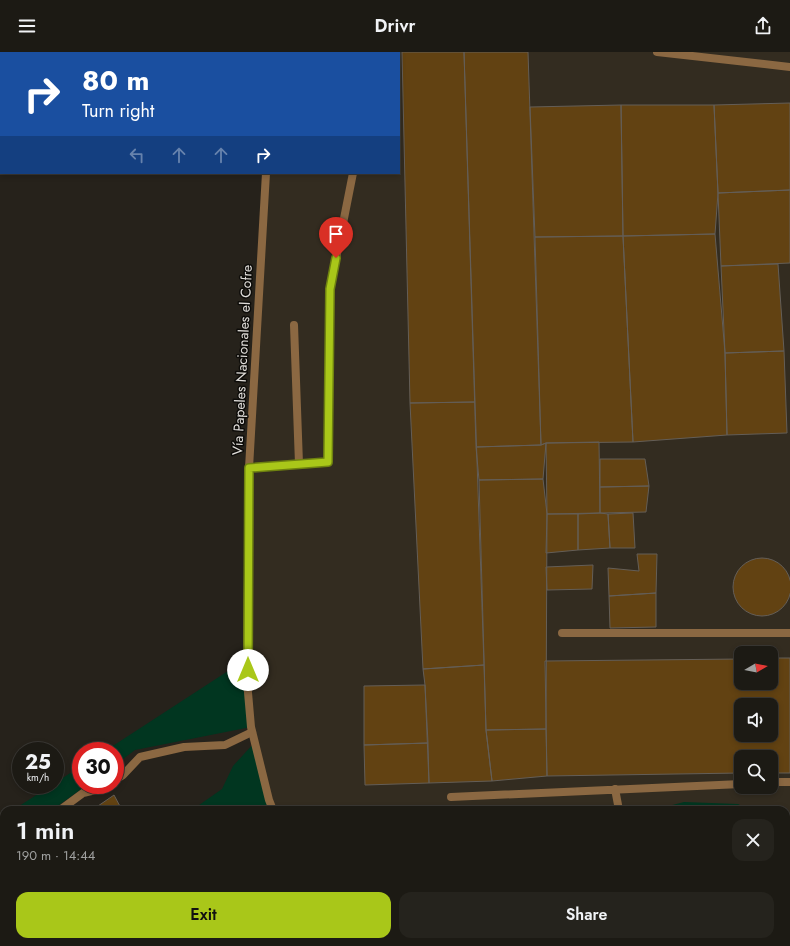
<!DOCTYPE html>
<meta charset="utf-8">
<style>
body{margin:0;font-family:Jost,sans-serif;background:#25231d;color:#f1f3f6;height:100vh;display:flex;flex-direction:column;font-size:15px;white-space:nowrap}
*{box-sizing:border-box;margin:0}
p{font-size:13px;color:#a0a1a0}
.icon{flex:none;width:22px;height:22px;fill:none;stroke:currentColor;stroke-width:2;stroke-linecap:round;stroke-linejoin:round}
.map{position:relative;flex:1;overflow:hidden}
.drawer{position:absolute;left:0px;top:754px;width:790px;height:140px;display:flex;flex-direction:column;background:#1c1a14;border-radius:12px 12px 0 0;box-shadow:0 2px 6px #0003,0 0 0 1px #3a3834}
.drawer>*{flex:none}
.top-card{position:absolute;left:0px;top:0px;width:400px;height:122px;box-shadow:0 2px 6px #0003,0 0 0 1px #3a3834;background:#1a4fa0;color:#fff;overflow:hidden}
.needle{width:26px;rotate:80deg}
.tools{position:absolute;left:734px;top:594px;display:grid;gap:8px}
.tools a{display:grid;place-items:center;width:44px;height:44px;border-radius:8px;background:#1c1a14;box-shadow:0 2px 6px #0003,0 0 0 1px #3a3834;font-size:20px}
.speed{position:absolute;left:12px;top:690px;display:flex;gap:8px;font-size:20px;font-weight:700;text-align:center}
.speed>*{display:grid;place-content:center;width:52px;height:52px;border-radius:50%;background:#1c1a14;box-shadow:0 2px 6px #0003,0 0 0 1px #3a3834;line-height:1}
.speed small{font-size:10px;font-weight:400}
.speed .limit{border:6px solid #d22;background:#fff;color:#111}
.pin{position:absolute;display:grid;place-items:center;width:34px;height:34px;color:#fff;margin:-41px -17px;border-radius:50% 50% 50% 0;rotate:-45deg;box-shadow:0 0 4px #0007}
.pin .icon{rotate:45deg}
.me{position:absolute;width:44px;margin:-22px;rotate:0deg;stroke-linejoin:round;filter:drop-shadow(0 0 3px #0008)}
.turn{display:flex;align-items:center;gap:14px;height:84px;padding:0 16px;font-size:18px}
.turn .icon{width:52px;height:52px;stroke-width:2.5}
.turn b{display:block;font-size:28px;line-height:34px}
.lanes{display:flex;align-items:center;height:38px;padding:0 16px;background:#0003;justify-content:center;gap:20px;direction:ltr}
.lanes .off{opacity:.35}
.round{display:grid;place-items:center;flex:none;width:42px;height:42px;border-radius:12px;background:#25231d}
.head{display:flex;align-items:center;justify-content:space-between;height:68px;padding:0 16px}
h1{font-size:24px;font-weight:600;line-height:30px}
.cta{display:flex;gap:8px;margin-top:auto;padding:8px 16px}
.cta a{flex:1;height:46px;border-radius:12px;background:#a9c719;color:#111;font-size:16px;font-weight:600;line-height:46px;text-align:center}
.cta a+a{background:#25231d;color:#f1f3f6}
header{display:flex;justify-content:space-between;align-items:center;height:52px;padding:0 16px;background:#1c1a14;font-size:18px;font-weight:600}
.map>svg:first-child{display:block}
.built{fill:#332c20;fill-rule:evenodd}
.green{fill:#013620}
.water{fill:#38699a;stroke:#6b8cad}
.building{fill:#624212;stroke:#645e57;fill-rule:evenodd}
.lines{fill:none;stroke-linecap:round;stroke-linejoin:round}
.service{stroke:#8b6842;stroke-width:8}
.minor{stroke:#8b6842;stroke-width:8}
.route-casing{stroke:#6e8110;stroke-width:10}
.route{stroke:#a9c719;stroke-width:7}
.labels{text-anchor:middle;stroke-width:3;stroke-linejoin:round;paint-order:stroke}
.street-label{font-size:14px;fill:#e1deda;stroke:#0d0c09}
</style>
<header><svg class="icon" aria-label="menu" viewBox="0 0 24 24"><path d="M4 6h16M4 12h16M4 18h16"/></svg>Drivr<svg class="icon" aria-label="share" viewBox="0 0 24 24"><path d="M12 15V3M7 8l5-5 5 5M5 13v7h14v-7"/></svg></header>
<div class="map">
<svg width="790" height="894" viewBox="0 0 790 894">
<rect width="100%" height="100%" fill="#26221b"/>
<path class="built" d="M272,0H790V894H359L356,890H786V758H273L251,675L249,416L266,121H399V1ZM741,601H771V631H741ZM741,653H771V683H741ZM741,705H771V735H741Z"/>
<path class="green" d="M248,606L251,675L135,698L115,713V699H105Z
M255,690L273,758H192L222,737L233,714Z
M81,714V733H87L52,758H13L52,733H55V731Z
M684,750L738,752L750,758H653Z
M4,764V792L0,795V767Z
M786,772H790V894H768L769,890H786Z
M0,806L4,811V890H356L359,894H0Z
M621,890H689L681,894H617Z"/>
<path class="water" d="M786,794H790V877L786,878Z"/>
<path class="building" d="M402,0H464L475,350L410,351Z
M464,0H528L541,393L476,395Z
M790,51V138L718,141L714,53Z
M621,53L623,184L535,185L530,55Z
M621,53H714L718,141L715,182L623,184Z
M790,138V211L721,214L718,141Z
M715,182L725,301L727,383L633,390L623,184Z
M623,184L633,390L546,391L541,393L535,185Z
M778,212L784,299L725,301L721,214Z
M784,299L787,381L727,383L725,301Z
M475,350L484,613L423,617L410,351Z
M599,390L600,461L547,462L546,391Z
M546,391L543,427L479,428L476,395L541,393Z
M600,407H645L649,434L600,435Z
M543,427L547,462L546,677L486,678L479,428Z
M649,434L646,460L600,461V435Z
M600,461L608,462L610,496L578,498V462Z
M633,461L635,496H610L608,462Z
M547,462H578V498L546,501Z
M637,502H657L656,541L609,544L608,516L639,519Z
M733 535a29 29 0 1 1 58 0a29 29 0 1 1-58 0Z
M593,513L592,537L547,538L546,515Z
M656,541V575L610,576L609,544Z
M771,606H790V721H771V705H741V721L547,724L545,609L741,607V631H771ZM741,653H771V683H741Z
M484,613L486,678L492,729L429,731L425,633L423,617Z
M425,633L428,691L364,693V634Z
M546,677L547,724L492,729L486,678Z
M428,691L429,731L365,733L364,693Z
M114,743L122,758H100L98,754Z
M428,890H483V894H428Z
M483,890H544V894H483Z
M544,890H603V894H544Z"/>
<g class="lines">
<path class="service" d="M657,0L790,15
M393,1V0
M294,273L299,412
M249,416L328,410L330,237L353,121
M562,581H790
M115,728L123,723L140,705L184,695L225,693L252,680
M771,730H790
M615,737L619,758
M451,745L741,732
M60,758L83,741L100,737L107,733
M687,890L689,894
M742,890L750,894"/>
<path class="minor" d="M272,1V0
M266,121L249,416L247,629L251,675L269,748L273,758
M356,890L359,894"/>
</g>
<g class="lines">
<g class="route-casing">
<path id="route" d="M248,618L249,416L328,410L330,237L336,206"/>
</g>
<use href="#route" class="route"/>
</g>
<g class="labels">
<g class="street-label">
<text transform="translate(242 308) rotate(-87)" y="5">Vía Papeles Nacionales el Cofre</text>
</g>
</g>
</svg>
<div class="tools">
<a><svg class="needle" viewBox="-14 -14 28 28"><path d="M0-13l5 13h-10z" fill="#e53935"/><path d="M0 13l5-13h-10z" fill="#a0a1a0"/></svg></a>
<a><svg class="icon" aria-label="sound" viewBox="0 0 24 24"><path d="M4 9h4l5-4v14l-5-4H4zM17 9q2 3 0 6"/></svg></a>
<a><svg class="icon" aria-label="search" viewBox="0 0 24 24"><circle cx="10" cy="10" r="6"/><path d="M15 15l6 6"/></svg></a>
</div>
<div class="speed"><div>25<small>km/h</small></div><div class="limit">30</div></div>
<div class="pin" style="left:336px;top:206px;background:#d93025"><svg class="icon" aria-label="arrive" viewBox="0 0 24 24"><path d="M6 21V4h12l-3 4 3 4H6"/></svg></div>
<svg class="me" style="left:248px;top:618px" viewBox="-20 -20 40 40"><circle r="19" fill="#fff"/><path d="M0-13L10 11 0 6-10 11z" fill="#a9c719"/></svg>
<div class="top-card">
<div class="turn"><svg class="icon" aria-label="right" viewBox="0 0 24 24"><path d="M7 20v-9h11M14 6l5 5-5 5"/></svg><div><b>80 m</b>Turn right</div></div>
<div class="lanes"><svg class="icon off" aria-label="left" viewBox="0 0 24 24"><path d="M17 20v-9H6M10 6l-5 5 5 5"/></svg><svg class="icon off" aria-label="ahead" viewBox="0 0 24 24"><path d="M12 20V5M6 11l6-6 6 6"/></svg><svg class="icon off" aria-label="ahead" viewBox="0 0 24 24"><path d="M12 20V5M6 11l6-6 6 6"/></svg><svg class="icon" aria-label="right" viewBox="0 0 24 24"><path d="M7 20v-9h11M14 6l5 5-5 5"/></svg></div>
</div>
<section class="drawer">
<div class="head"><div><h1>1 min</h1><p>190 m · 14:44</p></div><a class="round"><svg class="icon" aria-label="close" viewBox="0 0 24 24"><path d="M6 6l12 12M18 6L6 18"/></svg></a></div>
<div class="cta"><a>Exit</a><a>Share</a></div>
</section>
</div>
